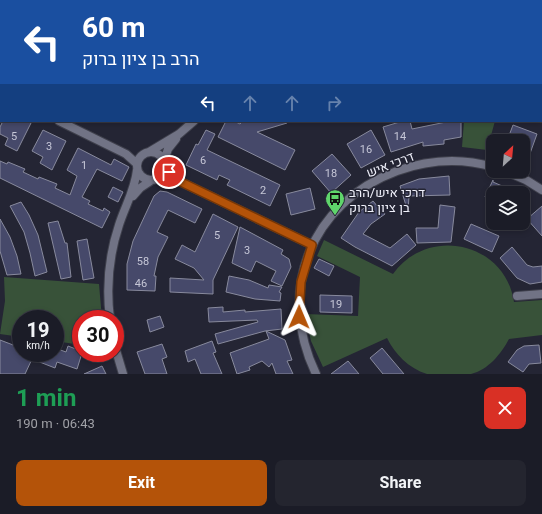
<!DOCTYPE html>
<meta charset="utf-8">
<style>
body{margin:0;font-family:Georgia,Heebo,serif;background:#24252f;color:#f1f3f6;height:100vh;display:flex;flex-direction:column;font-size:15px;white-space:nowrap}
*{box-sizing:border-box;margin:0}
p{font-size:13px;color:#a0a1a7}
.icon{flex:none;width:22px;height:22px;fill:none;stroke:currentColor;stroke-width:2;stroke-linecap:round;stroke-linejoin:round}
.map{position:relative;height:374px;overflow:hidden}
.details{display:flex;flex-direction:column;background:#1b1c27;flex:1}
.details>*{flex:none}
.banner{position:absolute;left:0px;top:0px;width:542px;height:122px;box-shadow:0 2px 6px #0003,0 0 0 1px #393a44;background:#1a4fa0;color:#fff;overflow:hidden}
.needle{width:26px;rotate:26deg}
.fabs{position:absolute;left:486px;top:134px;display:grid;gap:8px}
.fabs a{display:grid;place-items:center;width:44px;height:44px;border-radius:8px;background:#1b1c27;box-shadow:0 2px 6px #0003,0 0 0 1px #393a44;font-size:20px}
.speed{position:absolute;left:12px;top:310px;display:flex;gap:8px;font-size:20px;font-weight:700;text-align:center}
.speed>*{display:grid;place-content:center;width:52px;height:52px;border-radius:50%;background:#1b1c27;box-shadow:0 2px 6px #0003,0 0 0 1px #393a44;line-height:1}
.speed small{font-size:10px;font-weight:400}
.speed .limit{border:6px solid #d22;background:#fff;color:#111}
.pin{position:absolute;display:grid;place-items:center;width:34px;height:34px;color:#fff;margin:-17px;border:2px solid #fff;border-radius:50%;box-shadow:0 1px 4px #0007}
.me{position:absolute;width:44px;margin:-22px;rotate:1deg;stroke-linejoin:round;filter:drop-shadow(0 0 3px #0008)}
.turn{display:flex;align-items:center;gap:14px;height:84px;padding:0 16px;font-size:18px}
.turn .icon{width:52px;height:52px;stroke-width:2.5}
.turn b{display:block;font-size:28px;line-height:34px}
.lanes{display:flex;align-items:center;height:38px;padding:0 16px;background:#0003;justify-content:center;gap:20px;direction:ltr}
.lanes .off{opacity:.35}
.round{display:grid;place-items:center;flex:none;width:42px;height:42px;border-radius:8px;background:#24252f}
.headline{display:flex;align-items:center;justify-content:space-between;height:68px;padding:0 16px}
h1{font-size:24px;font-weight:700;line-height:30px;color:#1e9e55}
.cta{display:flex;gap:8px;margin-top:auto;padding:8px 16px}
.cta a{flex:1;height:46px;border-radius:8px;background:#b45309;color:#fff;font-size:16px;font-weight:700;line-height:46px;text-align:center}
.cta a+a{background:#24252f;color:#f1f3f6}
.map>svg:first-child{display:block}
.green{fill:#385239}
.building{fill:#46496a;stroke:#888a9d}
.lines{fill:none;stroke-linecap:round;stroke-linejoin:round}
.minor-casing{stroke:#3f404c;stroke-width:10}
.minor{stroke:#717385;stroke-width:8}
.route-casing{stroke:#753606;stroke-width:10}
.route{stroke:#b45309;stroke-width:7}
.labels{text-anchor:middle;stroke-width:3;stroke-linejoin:round;paint-order:stroke}
.number-label{font-size:11px;fill:#c6c7d7}
.street-label{font-size:13px;fill:#f0f1fb;stroke:#242534}
.poi-label{font-size:13px;fill:#f0f1fb;stroke:#242534;text-anchor:start}
</style>
<div class="map">
<svg width="542" height="374" viewBox="0 0 542 374">
<rect width="100%" height="100%" fill="#242534"/>
<path class="green" d="M464,121H495L487,150L462,147Z
M324,240L393,274C428,225 505,242 514,302L542,300V335L509,339C501,354 488,370 471,374C458,374 440,374 427,374C408,368 395,354 387,338L323,367L311,341L305,314L358,316L360,277L317,256Z
M4,277L99,284L102,319H81V345L55,341V319H21V337L0,334L5,301Z"/>
<path class="building" d="M3,121H27L31,123L17,151L5,145L8,138L0,134V127Z
M226,121H234L240,124L243,121H287V123L257,132L295,150L285,170L218,137Z
M403,121H410L412,129L451,121H461V137L444,140V144L423,146V142L391,152L383,127Z
M513,125L537,134L528,159L523,158V141H507Z
M43,130L66,141L52,170L40,163L43,157L32,151Z
M206,130L215,134L207,150L280,185L270,206L227,185L230,180L219,175L217,180L186,165L196,144L198,145Z
M371,130L385,155L361,168L347,144Z
M78,148L111,165L114,159L129,167L122,181L97,169L82,197L90,201L88,204L103,211L104,208L110,212L102,228L0,178V161L7,164L8,162L25,169L23,172L38,179L39,177L57,184L55,188L70,195L77,176L67,170Z
M332,154L351,175L331,193L312,171Z
M449,176L450,195L409,196L408,212L400,186L419,179Z
M493,180V182L518,193H493V201L485,197Z
M113,187L123,192L118,202L108,197Z
M310,188L315,209L291,215L286,194Z
M160,191L167,192L202,209L195,223L168,210L157,232L168,237L158,257L154,276H156L155,291L127,290V264L133,241L154,196Z
M373,201L378,207L379,206L385,214L371,224L363,234L390,248L407,234L416,245L392,266L355,247L341,238L359,212Z
M21,202L29,215L38,235L47,272L35,276L30,253L24,232L10,206Z
M440,205L455,207L451,242L417,243L416,228H438Z
M542,206V236L527,219Z
M213,214L238,227L213,280V294L170,292V278L204,280L194,268L175,259L182,245L195,252Z
M0,219L10,237L17,256L21,274L7,275L0,251Z
M58,221L65,243H67L71,277L61,279L48,223Z
M471,224L499,236L492,252L464,239Z
M240,227L283,250L281,254L289,259L291,267L282,286L271,281L276,271L256,261L251,272L232,263Z
M87,239L94,278L83,280L77,241Z
M512,247L527,265L533,267L542,266V282L530,284L517,278L500,258Z
M319,259L334,266L329,276L314,268Z
M229,276L249,280L268,288L269,285L282,287L279,292L281,293L280,301L255,299L226,292Z
M320,295L352,296V313L320,312Z
M223,307V312L245,310V312L281,309L282,329L265,331L218,344L215,334L258,322L257,320L209,322L208,308Z
M160,316L164,327L150,332L147,320Z
M266,331L285,340L292,360L287,361L293,374H276L272,363L269,367L262,361L249,367L250,370L237,374L230,353L269,339Z
M0,340L21,348V353H55V348L66,352L68,346L81,351L82,353L77,369L57,362L55,368L32,359L25,374H0Z
M212,341L216,352L213,353L222,374H201L195,359L188,362L185,351Z
M162,344L167,357L162,359L167,374H145L137,352Z
M539,345L541,363L529,364L523,372L508,362L517,350L524,346Z
M382,348L404,374H383L370,358Z
M348,361L359,374H331Z
M102,366L106,374H84Z"/>
<g class="lines">
<g class="minor-casing">
<path id="minor" d="M541,80L542,81
M0,92L1,93
M59,121L126,154L137,164
M137 166a14 14 0 1 1 28 0a14 14 0 1 1-28 0Z
M149,152L179,134L194,121
M164,161L168,149L176,139
M165,164L169,172L179,181L312,245
M505,171L526,180L542,190
M133,196L140,188L152,180
M517,296L542,294
M110,319C106,287 109,255 119,225C125,206 135,190 137,170
M115,347L123,374
M316,374C276,291 310,203 397,171C428,160 462,158 493,167"/>
</g>
<use href="#minor" class="minor"/>
</g>
<g class="lines">
<g class="route-casing">
<path id="route" d="M169,172L179,181L312,245L301,282L299,317"/>
</g>
<use href="#route" class="route"/>
</g>
<defs>
<g id="bus-pin" transform="scale(1)"><path d="M0 17L-7.5 6A9.5 9.5 0 1 1 7.5 6Z" fill="#5fd56b" stroke="#242534"/><path d="M-5-6H5V4H4V6H2V4H-2V6H-4V4H-5ZM-3.5-4V0h7V-4ZM-3.5 1.2v1.5H-2V1.2ZM2 1.2v1.5H3.5V1.2Z" fill="#111"/></g>
</defs>
<g fill-rule="evenodd">
<use href="#bus-pin" x="335" y="199"/>
</g>
<g class="labels">
<g class="number-label">
<text x="14" y="140">5</text>
<text x="400" y="140">14</text>
<text x="49" y="150">3</text>
<text x="366" y="153">16</text>
<text x="203" y="164">6</text>
<text x="84" y="169">1</text>
<text x="331" y="177">18</text>
<text x="263" y="194">2</text>
<text x="217" y="239">5</text>
<text x="247" y="254">3</text>
<text x="143" y="265">58</text>
<text x="141" y="287">46</text>
<text x="336" y="308">19</text>
</g>
<g class="street-label">
<text transform="translate(390 164) rotate(-21)" y="5">דרכי איש</text>
</g>
<g class="poi-label">
<text x="349" y="197">דרכי איש/הרב<tspan x="349" dy="15">בן ציון ברוק</tspan></text>
</g>
</g>
</svg>
<div class="fabs">
<a><svg class="needle" viewBox="-14 -14 28 28"><path d="M0-13l5 13h-10z" fill="#e53935"/><path d="M0 13l5-13h-10z" fill="#a0a1a7"/></svg></a>
<a><svg class="icon" aria-label="layers" viewBox="0 0 24 24"><path d="M12 4l9 5-9 5-9-5zM3 14l9 5 9-5"/></svg></a>
</div>
<div class="speed"><div>19<small>km/h</small></div><div class="limit">30</div></div>
<div class="pin" style="left:169px;top:172px;background:#d93025"><svg class="icon" aria-label="arrive" viewBox="0 0 24 24"><path d="M6 21V4h12l-3 4 3 4H6"/></svg></div>
<svg class="me" style="left:299px;top:317px" viewBox="-20 -20 40 40"><path d="M0-17L14 15 0 8-14 15z" fill="#b45309" stroke="#fff" stroke-width="4"/></svg>
<div class="banner">
<div class="turn"><svg class="icon" aria-label="left" viewBox="0 0 24 24"><path d="M17 20v-9H6M10 6l-5 5 5 5"/></svg><div><b>60 m</b>הרב בן ציון ברוק</div></div>
<div class="lanes"><svg class="icon" aria-label="left" viewBox="0 0 24 24"><path d="M17 20v-9H6M10 6l-5 5 5 5"/></svg><svg class="icon off" aria-label="ahead" viewBox="0 0 24 24"><path d="M12 20V5M6 11l6-6 6 6"/></svg><svg class="icon off" aria-label="ahead" viewBox="0 0 24 24"><path d="M12 20V5M6 11l6-6 6 6"/></svg><svg class="icon off" aria-label="right" viewBox="0 0 24 24"><path d="M7 20v-9h11M14 6l5 5-5 5"/></svg></div>
</div>
</div>
<section class="details">
<div class="headline"><div><h1>1 min</h1><p>190 m · 06:43</p></div><a class="round" style="background:#d93025;color:#fff"><svg class="icon" aria-label="close" viewBox="0 0 24 24"><path d="M6 6l12 12M18 6L6 18"/></svg></a></div>
<div class="cta"><a>Exit</a><a>Share</a></div>
</section>
